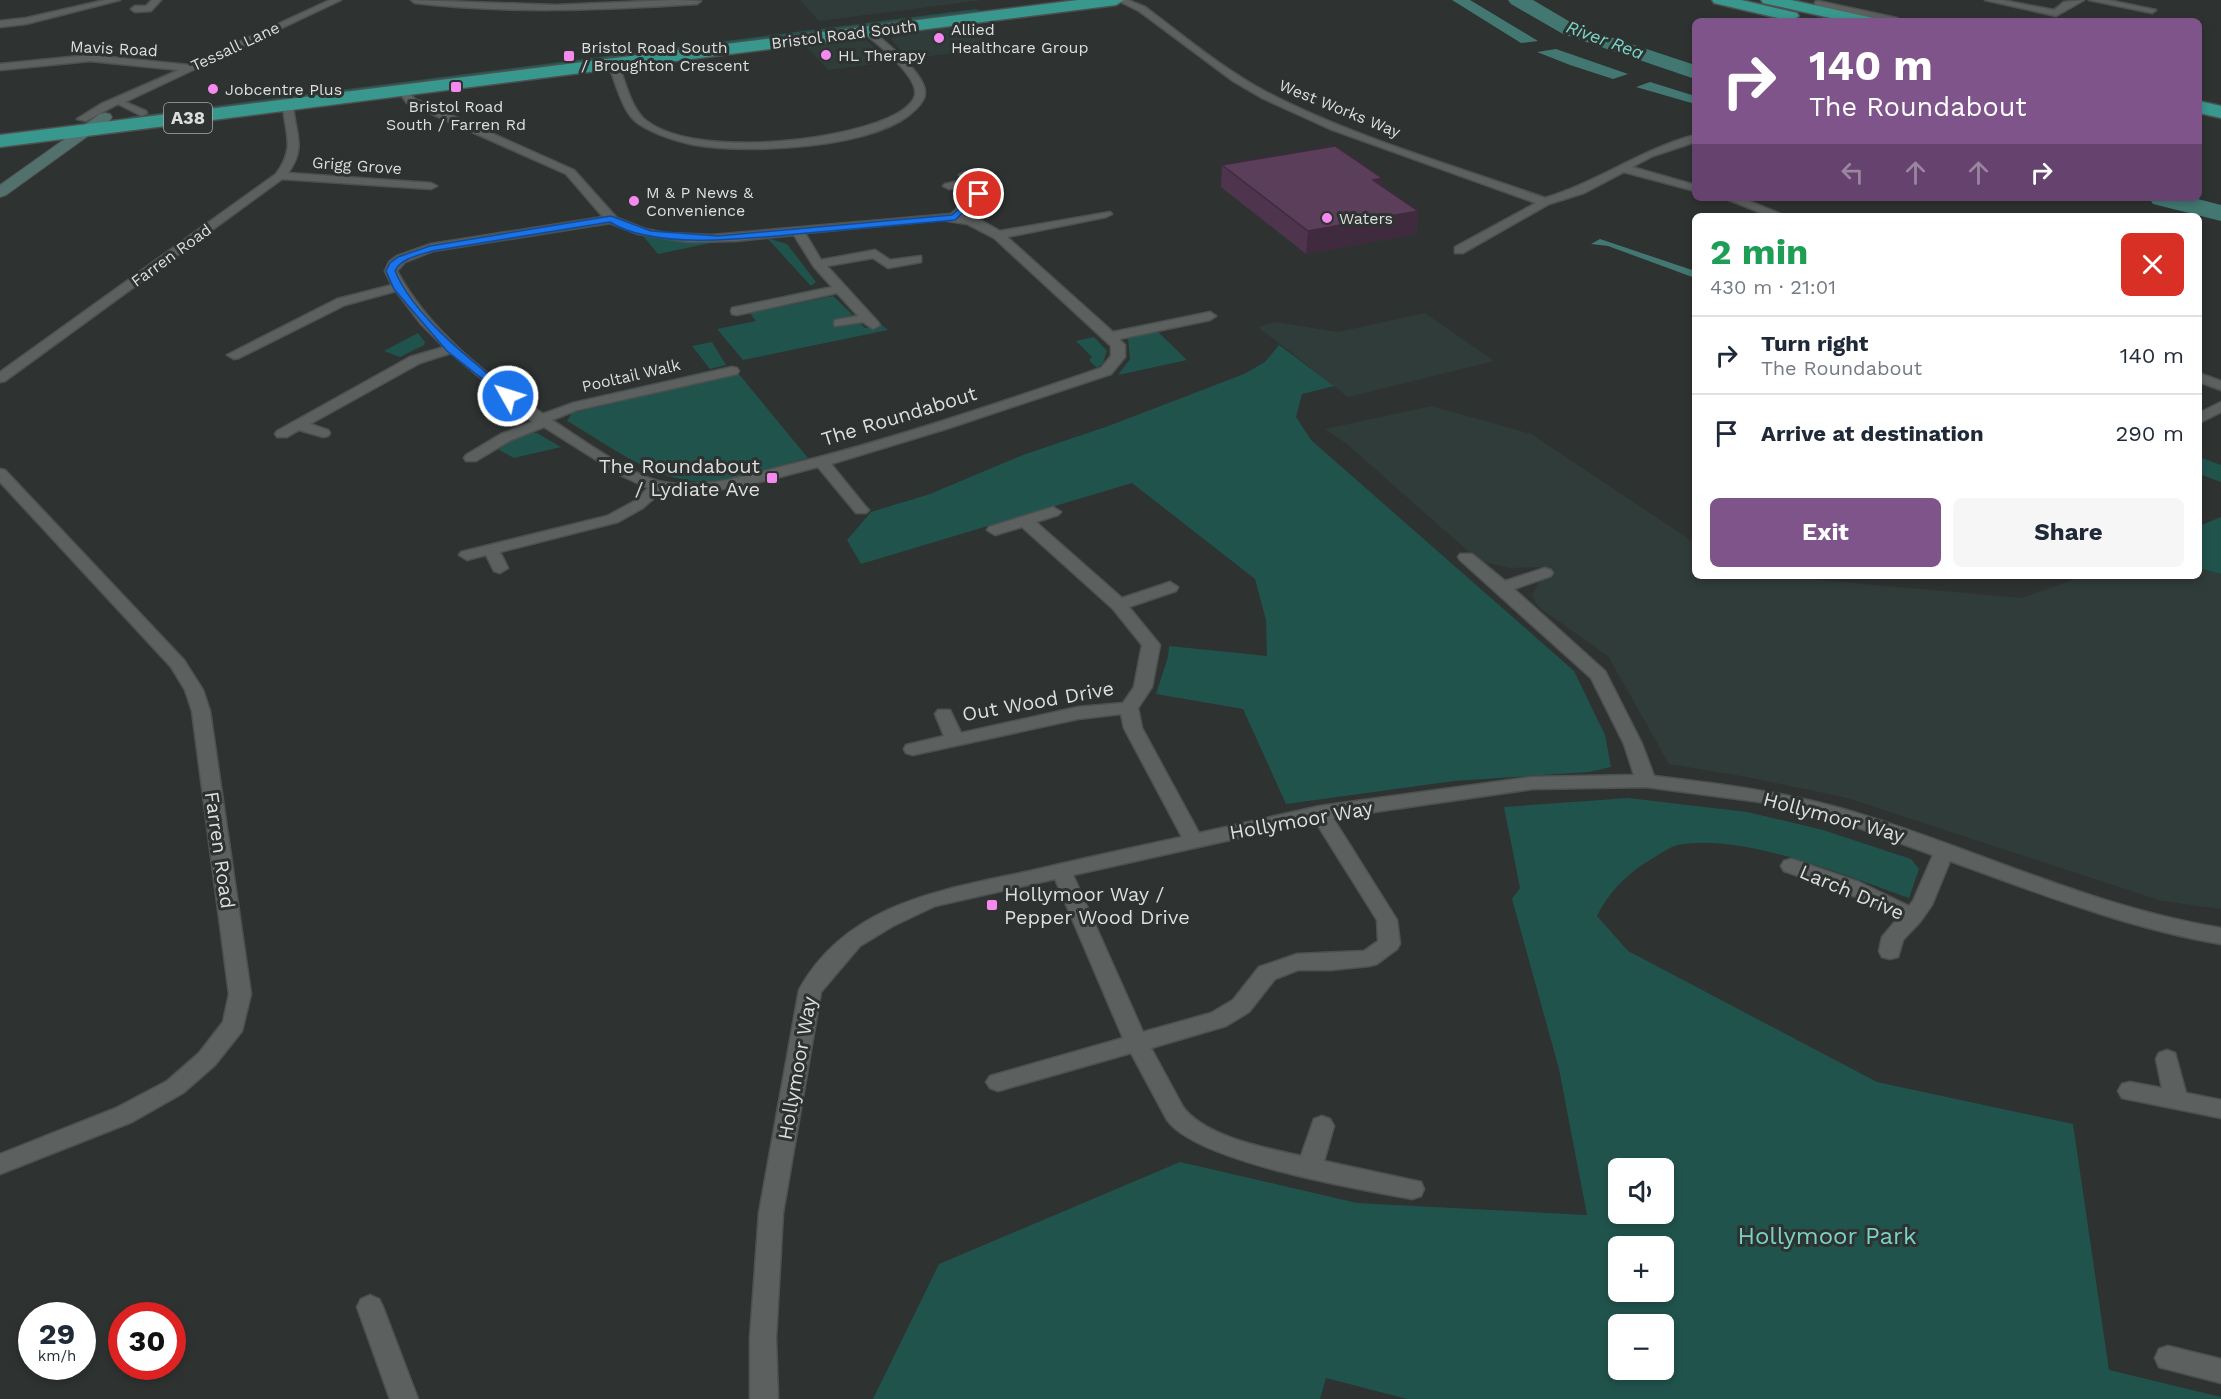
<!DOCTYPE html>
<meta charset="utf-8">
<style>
body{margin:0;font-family:"Work Sans",sans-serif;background:#f6f6f7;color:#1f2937;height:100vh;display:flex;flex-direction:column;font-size:22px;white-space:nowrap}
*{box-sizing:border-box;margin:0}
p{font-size:20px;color:#747a83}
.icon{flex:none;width:33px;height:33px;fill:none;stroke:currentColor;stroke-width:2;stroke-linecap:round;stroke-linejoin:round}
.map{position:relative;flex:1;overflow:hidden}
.details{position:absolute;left:1692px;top:213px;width:510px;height:366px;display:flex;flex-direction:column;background:#fff;border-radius:9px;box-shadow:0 3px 9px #0003}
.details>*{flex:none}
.top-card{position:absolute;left:1692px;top:18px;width:510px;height:183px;border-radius:9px;box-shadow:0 3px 9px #0003;background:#7f548a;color:#fff;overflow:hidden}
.tools{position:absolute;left:1608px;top:1158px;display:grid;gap:12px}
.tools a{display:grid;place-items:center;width:66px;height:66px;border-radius:9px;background:#fff;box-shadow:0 3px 9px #0003;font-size:30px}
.speed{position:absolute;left:18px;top:1302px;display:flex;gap:12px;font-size:30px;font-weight:700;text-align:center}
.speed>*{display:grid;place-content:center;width:78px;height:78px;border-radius:50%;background:#fff;box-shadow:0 3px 9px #0003;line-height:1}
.speed small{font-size:15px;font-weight:400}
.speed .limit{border:9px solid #d22;background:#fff;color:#111}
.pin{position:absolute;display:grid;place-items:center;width:51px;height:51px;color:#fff;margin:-26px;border:3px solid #fff;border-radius:50%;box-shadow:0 2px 6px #0007}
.me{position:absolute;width:66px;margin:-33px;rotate:309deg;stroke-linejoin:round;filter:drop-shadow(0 0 4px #0008)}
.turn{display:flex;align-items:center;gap:21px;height:126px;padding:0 18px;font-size:27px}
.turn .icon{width:78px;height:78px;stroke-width:2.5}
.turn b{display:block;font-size:42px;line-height:51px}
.lanes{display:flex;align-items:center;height:57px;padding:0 18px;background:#0003;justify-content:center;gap:30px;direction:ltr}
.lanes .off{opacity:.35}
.round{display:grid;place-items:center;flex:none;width:63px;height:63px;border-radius:9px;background:#f6f6f7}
.summary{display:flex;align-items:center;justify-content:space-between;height:102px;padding:0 18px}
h1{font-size:36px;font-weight:700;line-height:45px;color:#1e9e55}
.primary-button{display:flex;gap:12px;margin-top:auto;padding:12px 18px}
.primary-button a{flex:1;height:69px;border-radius:9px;background:#7f548a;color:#fff;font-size:24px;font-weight:700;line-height:69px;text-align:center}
.primary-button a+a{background:#f6f6f7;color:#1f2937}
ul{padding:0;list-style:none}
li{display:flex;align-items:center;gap:18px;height:78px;padding:0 18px;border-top:2px solid #e0e1e3}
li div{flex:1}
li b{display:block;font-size:22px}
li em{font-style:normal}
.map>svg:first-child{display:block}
.built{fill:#303c3a}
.green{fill:#21534d;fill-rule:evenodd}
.water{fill:#427871}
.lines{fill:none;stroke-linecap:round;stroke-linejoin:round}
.river{fill:#427871;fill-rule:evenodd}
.street-casing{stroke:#4d5050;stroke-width:3}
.secondary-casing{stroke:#4d5050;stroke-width:2}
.highway-casing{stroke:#4d5050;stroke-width:3}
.street{fill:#5c605f;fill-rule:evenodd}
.secondary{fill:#52716d;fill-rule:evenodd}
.highway{fill:#39988d;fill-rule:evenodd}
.wall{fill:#4e354d}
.shaded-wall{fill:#402b3e}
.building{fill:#5b3e59;stroke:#402b3e;stroke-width:1.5}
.route{fill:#1a73e8;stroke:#114b97;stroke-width:1.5}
.poi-dot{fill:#f589ef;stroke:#2e3231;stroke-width:2}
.labels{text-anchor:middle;stroke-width:6;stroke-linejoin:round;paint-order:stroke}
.far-poi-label{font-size:16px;fill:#dcdfde;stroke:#2e3231;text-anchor:start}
.far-street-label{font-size:16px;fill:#dcdfde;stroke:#2e3231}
.far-water-label{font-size:18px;font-style:italic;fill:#7bd5c9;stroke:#2e3231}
.shield{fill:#2e3231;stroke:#a8abaa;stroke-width:1.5}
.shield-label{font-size:18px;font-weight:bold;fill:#dcdfde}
.street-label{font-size:20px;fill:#dcdfde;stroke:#2e3231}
.poi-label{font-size:20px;fill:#dcdfde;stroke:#2e3231;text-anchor:end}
.near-park-label{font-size:24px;fill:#78d2c6;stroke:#2e3231}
</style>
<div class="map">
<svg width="2221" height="1399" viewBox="0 0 2221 1399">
<rect width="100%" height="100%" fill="#2e3231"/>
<path class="built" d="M800,0H983L819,21Z
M966,24L992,48L908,59L891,39L897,33Z
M852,38L866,40L889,62L828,70L805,45Z
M1425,313L1494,361L1348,397L1258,327L1275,322L1338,332Z
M1432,406L1531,434L1695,543V576H1775L2022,598L2083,576H2199V568L2221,574V909L2162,901L1847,798L1747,777L1669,764L1608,656L1538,607L1532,595L1538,583L1550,575L1539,567L1510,568L1479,561L1347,444L1325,429Z"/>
<path class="green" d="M976,9L983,12L123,122L128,117L190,109Z
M643,236L715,242L658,254Z
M767,238L787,244L816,282L811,286Z
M833,296L853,315L836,319L840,325L859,322L865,328L882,325L888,330L743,360L717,329L756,321L750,313Z
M1156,330L1187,360L1118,375L1130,359L1128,337Z
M418,333L425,342L424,345L400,357L384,351Z
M1094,337L1107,351L1103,363L1097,368L1089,360L1092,357L1076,341Z
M712,342L726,365L710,369L692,346Z
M1279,345L1334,386L1302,394L1296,417L1311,440L1574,671L1605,735L1611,767L1589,772L1454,781L1286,804L1243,709L1156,694L1168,657L1169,646L1267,656L1266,620L1255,579L1132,483L861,564L847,540L871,512L930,494L1023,455L1111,425L1244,374L1265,362Z
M738,373L808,458C777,466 745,477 714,481C663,488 609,445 567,421L572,413Z
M524,433H537L561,447L514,458L499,450L505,443Z
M2199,457L2221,465V482L2199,474Z
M2221,517V574L2199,568V526Z
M1628,798L1747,812L1823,830L1911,859L1919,869L1909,898C1847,876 1742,832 1678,845C1666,848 1653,859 1642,865C1622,879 1608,894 1597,916L1628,951L1877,1082L2073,1124L2109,1370L2221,1397V1399H1407L1326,1378L1320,1399H873L939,1264L1180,1162L1357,1203L1587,1215L1559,1069L1512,899L1520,888L1504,807ZM1618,1168H1664V1214H1618ZM1618,1246H1664V1292H1618ZM1618,1324H1664V1370H1618Z"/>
<path class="water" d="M1452,0H1470L1538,41L1521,43Z
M1556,49L1628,74L1613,79L1570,65L1537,52Z
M1650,82L1695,96V104L1636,87Z
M1600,239L1695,271V278L1608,246L1591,244Z"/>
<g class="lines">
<path class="river" d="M1508,0H1533L1577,26L1695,65V79L1563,34L1511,4Z
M2149,198H2194L2221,205V221L2153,204Z"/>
<g class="street-casing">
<path id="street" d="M105,0H120L26,24L0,27V21L26,18Z
M152,0H161L151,11L135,12L131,9L135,6H146Z
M330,0H341L125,102L146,111L147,113L142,116L118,104L86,121L77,119L101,104L179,70L90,61L0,70V64L90,55L189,65Z
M411,0L556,5L674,0L701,1L697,4C603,10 509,14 415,3Z
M1117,0H1128L1145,7C1185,37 1224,70 1268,93C1353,137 1455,166 1545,198C1598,182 1642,149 1695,135V142L1653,156L1632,167L1695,185V191L1624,172L1584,193L1549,204L1463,253H1455V247L1536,203L1330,129L1262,98L1233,81L1139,11Z
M1985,0H2002L2054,10L2064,2L2084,0L2056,16Z
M2089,0H2108L2156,10L2152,13Z
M1818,1L1897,18L1901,21H1885L1815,6V2Z
M864,29H870L876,34C889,45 926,75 925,93C925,99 920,105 916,109C878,149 747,154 695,145C676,141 656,135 639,124C622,113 616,82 608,64L613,61L618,64C625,80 630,105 643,118C689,159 835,142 888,118C897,114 912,107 915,95C919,77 877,43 864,33Z
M403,88L415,99L574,170L617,218L645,229L665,233L712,235L951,214L973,193L969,186L949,189L943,186L945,184L964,180L959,175L965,172L982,186L985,194L963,216L982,221L1000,231L1110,212L1112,214L1106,217L1007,237L1113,332L1210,312L1216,316L1210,320L1119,339L1125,345V357L1111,374L949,428L831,464L866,507L869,510L866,513H856L818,467C767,480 715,497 662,491L643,508L618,522L500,552L508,568L500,573L494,571L486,555L467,560L459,555L461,552L607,516L633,502L648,488L620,475L544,427L511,440L476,461H466L464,458L466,455L501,434L533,422L451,353L420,363L310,424L328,430L330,433L328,436L323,437L299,430L287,437H277L275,434L277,431L410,357L444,347L421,324L396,291L345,305L239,358L234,359L227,355L337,299L392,285L385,271L389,262L397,256L431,244L603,217L566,174L407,103L398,91ZM942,220L967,224L994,238L1111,346V356L1101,368C998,403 894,439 788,465C748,475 700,491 658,481C630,474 578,437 552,420L577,410L737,374L739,371L737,368L732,367L573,403L543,414C488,376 429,331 397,271L405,262L433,251L610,223L638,234L688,242L736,241L794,235L814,267L832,287L732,308L731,311L732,314L737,315L837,293L858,316L835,320L834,323L835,326L863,322L873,329L880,325L878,322L827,266L873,258L888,268L921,262V256L890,260L875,250L821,260L805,233Z
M288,102L293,105C295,134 307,147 288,173L431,183L437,186L431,189L282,179L5,381L0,382V372L276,174C296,147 285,135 283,105Z
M1724,198H1741L1786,216H1769Z
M2199,373L2221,381V390L2199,382Z
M2221,402V412L2199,423V413Z
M0,469L5,470L184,660L203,690L210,711L251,994L242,1031L215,1065L183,1093L132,1122L0,1174V1154L116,1108L167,1081L199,1053L223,1022L229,994L192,711L185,690L171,667L0,482Z
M1053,507L1061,512L1058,515L1036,522L1122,598L1170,582L1178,587L1176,591L1129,607L1160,645L1152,687L1138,708L1142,728L1199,833L1320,806L1532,777L1634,775L1624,744L1591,678L1460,560L1458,557L1460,554H1472L1505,581L1545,568L1551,570L1553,573L1551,576L1514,589L1605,671L1642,744L1654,776C1720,784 1786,792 1850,811C1974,848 2091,907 2221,928V944C2127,928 2039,893 1950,861L1932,905L1920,922L1903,940L1898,957L1890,959L1882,957L1879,951L1882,937L1898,918L1845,892L1784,871L1781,866L1784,861L1791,859L1798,861L1859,882L1909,906L1913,901L1933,855L1840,821L1768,803L1646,787L1532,789L1333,818L1397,920L1400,944L1397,949L1377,964L1369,966L1331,970H1298L1275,979L1249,1012L1226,1026L1151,1048L1183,1107C1205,1137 1266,1148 1301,1156L1314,1119L1322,1116L1330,1119L1334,1126L1324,1161L1421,1182L1424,1189L1421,1196L1412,1199C1359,1189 1197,1162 1167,1120L1131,1053L998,1091L990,1088L986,1082L990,1076L1123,1038L1055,879L935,906L893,926L860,946L821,992L783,1213L776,1338L778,1399H750V1338L759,1213L799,990C847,903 942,890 1030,871C1080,859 1131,848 1182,837L1124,728L1121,714L1078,719L913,755L906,753L904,749L906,745L944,736L935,714L938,710H950L961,733L1078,707L1123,703L1134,687L1142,645L1113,609L1022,527L995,535L987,530L989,527ZM1315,821L1377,920L1378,941L1364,951L1297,954L1259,967L1233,1000L1211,1013L1143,1032L1073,875Z
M2167,1050L2175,1053L2186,1093L2221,1100V1118L2122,1098L2118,1091L2122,1084L2130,1082L2162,1088L2156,1059L2159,1053Z
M370,1295L379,1299L383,1307L418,1399H390L357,1307L361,1299Z
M2168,1346L2221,1359V1383L2159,1367L2155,1358L2159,1349Z"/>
</g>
<g class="secondary-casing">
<path id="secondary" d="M105,113L110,114L112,117L110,120L6,195L0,197V185L100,114Z"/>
</g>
<g class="highway-casing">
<path id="highway" d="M1078,0H1124L1116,5L0,147V135Z
M1712,0H1741L1797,13L1799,16L1791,21L1714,3Z
M1761,0H1791L1873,18L1875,21H1844L1763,3Z
M2199,101L2221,106V118L2199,113Z"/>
</g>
<use href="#street" class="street"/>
<use href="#secondary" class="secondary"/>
<use href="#highway" class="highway"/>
</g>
<path class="wall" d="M1222,165L1382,178L1381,185L1418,211L1416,234L1306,254L1221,187Z"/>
<path class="shaded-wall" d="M1382,178L1380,200L1373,180Z
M1418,211L1416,234L1306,254L1308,231Z"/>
<path class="building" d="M1335,146L1382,178L1373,180L1418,211L1308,231L1222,165Z"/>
<path class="route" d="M979,191L983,194L982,195L955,220C909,224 864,228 818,232C764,237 656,252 610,222L432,251C420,255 401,258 395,271C415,318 473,362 512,393L514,396L508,399L447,351L394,289L386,271L390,263L398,257L430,246L611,216L651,231L718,236L952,215Z"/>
<g class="poi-dot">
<circle cx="939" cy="38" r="6"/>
<circle cx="826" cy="55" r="6"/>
<rect x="563" y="50" width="12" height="12" rx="3"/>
<rect x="450" y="81" width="12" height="12" rx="3"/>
<circle cx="213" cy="89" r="6"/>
<circle cx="634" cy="201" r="6"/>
<circle cx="1327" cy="218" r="6"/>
<rect x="766" y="472" width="12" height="12" rx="3"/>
<rect x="986" y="899" width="12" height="12" rx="3"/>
</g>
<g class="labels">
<g class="far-poi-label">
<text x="951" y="35">Allied<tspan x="951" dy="18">Healthcare Group</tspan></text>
<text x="581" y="53">Bristol Road South<tspan x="581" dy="18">/ Broughton Crescent</tspan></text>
<text x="838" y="61">HL Therapy</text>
<text x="225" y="95">Jobcentre Plus</text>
<text x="456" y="112" text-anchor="middle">Bristol Road<tspan x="456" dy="18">South / Farren Rd</tspan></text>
<text x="646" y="198">M &amp; P News &amp;<tspan x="646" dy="18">Convenience</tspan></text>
<text x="1339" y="224">Waters</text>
</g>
<g class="far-street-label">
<text transform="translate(844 34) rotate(-7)" y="6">Bristol Road South</text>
<text transform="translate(235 46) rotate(-25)" y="6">Tessall Lane</text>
<text transform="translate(114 48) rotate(3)" y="6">Mavis Road</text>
<text transform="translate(1340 108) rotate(22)" y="6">West Works Way</text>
<text transform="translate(357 165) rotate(4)" y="6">Grigg Grove</text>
<text transform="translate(171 255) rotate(-36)" y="6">Farren Road</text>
<text transform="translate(631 375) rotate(-13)" y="6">Pooltail Walk</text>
</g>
<g class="far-water-label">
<text transform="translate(1605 40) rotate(20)" y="6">River Rea</text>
</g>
<rect class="shield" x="164" y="103" width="48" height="30" rx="4.5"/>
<g class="shield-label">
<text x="188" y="124">A38</text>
</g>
<g class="street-label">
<text transform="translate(899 416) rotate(-17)" y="7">The Roundabout</text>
<text transform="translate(1038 701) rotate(-10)" y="7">Out Wood Drive</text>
<text transform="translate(1834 817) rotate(15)" y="7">Hollymoor Way</text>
<text transform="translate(1301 820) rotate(-10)" y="7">Hollymoor Way</text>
<text transform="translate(220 850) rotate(82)" y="7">Farren Road</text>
<text transform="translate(1852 892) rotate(23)" y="7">Larch Drive</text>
<text transform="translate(797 1068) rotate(-80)" y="7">Hollymoor Way</text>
</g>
<g class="poi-label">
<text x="760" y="473">The Roundabout<tspan x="760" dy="23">/ Lydiate Ave</tspan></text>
<text x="1004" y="901" text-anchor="start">Hollymoor Way /<tspan x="1004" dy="23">Pepper Wood Drive</tspan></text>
</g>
<g class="near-park-label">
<text x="1827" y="1244">Hollymoor Park</text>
</g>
</g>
</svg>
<div class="tools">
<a><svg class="icon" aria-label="sound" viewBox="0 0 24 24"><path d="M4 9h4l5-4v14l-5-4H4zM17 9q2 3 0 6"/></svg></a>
<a>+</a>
<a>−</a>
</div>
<div class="speed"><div>29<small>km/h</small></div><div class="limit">30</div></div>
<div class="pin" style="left:979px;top:194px;background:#d93025"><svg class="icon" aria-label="arrive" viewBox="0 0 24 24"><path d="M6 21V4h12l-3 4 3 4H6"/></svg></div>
<svg class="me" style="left:508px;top:396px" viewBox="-20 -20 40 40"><circle r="17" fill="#1a73e8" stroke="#fff" stroke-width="3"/><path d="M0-11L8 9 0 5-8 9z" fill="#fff"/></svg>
<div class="top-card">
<div class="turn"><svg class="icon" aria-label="right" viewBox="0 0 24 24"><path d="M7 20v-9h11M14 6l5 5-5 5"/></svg><div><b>140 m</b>The Roundabout</div></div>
<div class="lanes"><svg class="icon off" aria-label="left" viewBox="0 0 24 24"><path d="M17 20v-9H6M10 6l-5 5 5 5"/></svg><svg class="icon off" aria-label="ahead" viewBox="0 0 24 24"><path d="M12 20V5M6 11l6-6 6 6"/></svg><svg class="icon off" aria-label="ahead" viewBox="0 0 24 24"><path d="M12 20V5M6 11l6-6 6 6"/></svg><svg class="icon" aria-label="right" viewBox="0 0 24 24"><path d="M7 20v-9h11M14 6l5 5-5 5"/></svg></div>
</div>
<section class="details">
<div class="summary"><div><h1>2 min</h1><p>430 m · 21:01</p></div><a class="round" style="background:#d93025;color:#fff"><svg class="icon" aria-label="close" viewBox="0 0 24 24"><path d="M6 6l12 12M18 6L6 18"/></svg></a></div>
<ul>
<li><svg class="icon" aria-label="right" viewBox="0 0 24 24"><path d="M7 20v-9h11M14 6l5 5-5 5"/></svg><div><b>Turn right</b><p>The Roundabout</p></div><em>140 m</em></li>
<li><svg class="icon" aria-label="arrive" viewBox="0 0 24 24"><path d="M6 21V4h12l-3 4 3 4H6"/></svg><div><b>Arrive at destination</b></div><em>290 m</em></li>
</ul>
<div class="primary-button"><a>Exit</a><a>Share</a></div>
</section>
</div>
